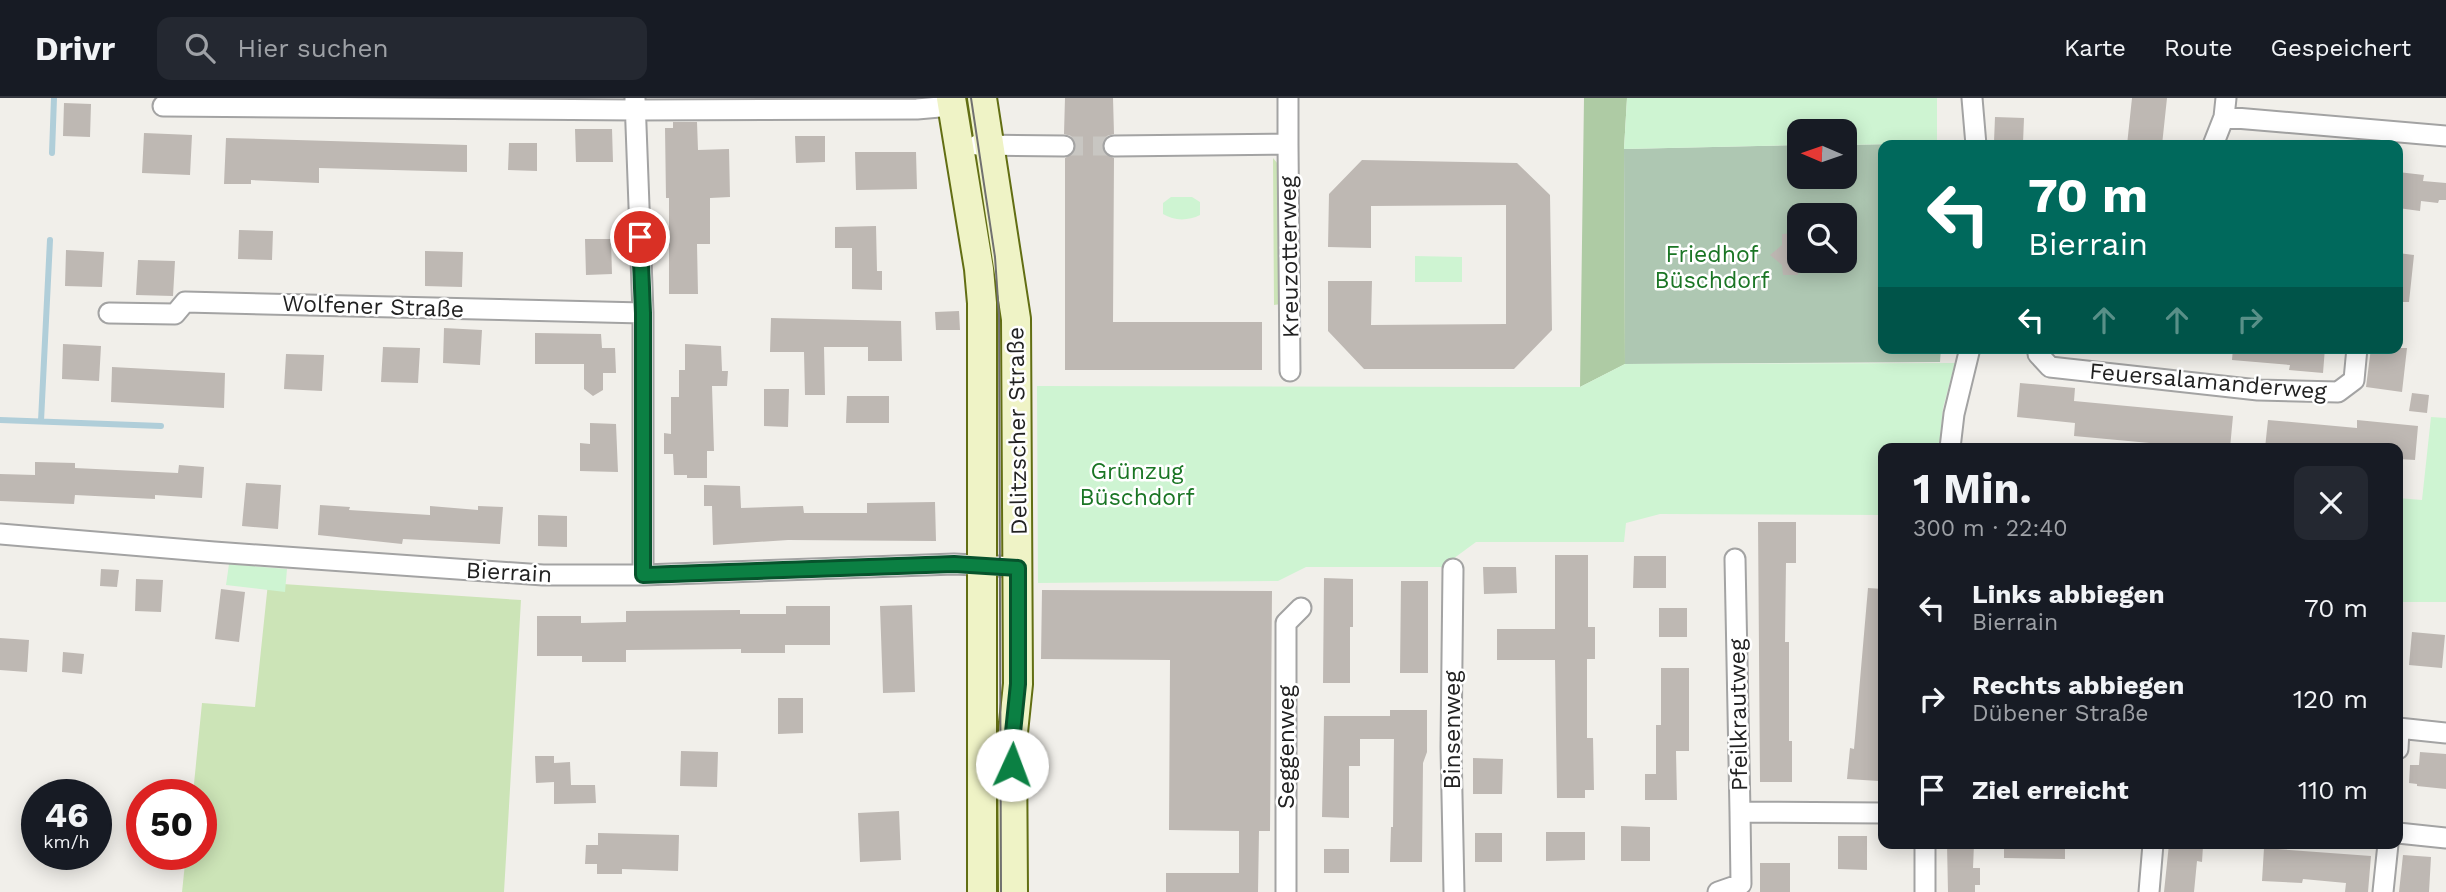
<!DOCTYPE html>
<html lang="de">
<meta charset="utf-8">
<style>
body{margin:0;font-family:"Work Sans",sans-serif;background:#242831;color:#f1f3f6;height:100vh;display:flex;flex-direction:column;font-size:26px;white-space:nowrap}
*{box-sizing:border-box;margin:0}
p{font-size:23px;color:#9ea1a6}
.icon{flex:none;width:38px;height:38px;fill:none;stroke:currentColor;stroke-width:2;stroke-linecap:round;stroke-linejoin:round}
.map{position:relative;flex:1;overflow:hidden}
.drawer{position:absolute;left:1878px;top:345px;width:525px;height:406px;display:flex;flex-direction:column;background:#171b24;border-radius:14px;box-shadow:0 4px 18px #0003}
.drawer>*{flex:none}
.banner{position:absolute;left:1878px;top:42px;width:525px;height:214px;border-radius:14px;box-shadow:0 4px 18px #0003;background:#00695c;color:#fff;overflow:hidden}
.needle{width:46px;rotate:272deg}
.controls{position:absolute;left:1787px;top:21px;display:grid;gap:14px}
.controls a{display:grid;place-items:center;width:70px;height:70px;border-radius:14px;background:#171b24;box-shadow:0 4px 18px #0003;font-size:35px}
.speed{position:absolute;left:21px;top:681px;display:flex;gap:14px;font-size:35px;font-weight:700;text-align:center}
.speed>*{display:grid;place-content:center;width:91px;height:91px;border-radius:50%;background:#171b24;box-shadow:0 4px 18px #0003;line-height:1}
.speed small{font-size:18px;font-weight:400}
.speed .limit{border:10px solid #d22;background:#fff;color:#111}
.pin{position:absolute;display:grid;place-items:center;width:60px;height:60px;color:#fff;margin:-30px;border:4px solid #fff;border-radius:50%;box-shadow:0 2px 7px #0007}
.me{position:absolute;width:77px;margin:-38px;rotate:2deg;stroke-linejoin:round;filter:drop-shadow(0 0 5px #0008)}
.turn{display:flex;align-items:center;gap:24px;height:147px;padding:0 35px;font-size:32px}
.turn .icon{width:91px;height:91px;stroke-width:2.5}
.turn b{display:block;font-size:49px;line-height:60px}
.lanes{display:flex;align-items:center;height:66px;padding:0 35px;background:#0003;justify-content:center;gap:35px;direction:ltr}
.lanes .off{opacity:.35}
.round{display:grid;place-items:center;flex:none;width:74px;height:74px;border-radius:14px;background:#242831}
.overview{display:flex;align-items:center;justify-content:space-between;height:119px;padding:0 35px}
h1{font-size:42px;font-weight:700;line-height:52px}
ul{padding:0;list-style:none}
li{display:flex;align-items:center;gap:21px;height:91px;padding:0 35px}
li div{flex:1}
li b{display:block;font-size:26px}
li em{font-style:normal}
header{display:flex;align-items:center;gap:42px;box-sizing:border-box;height:98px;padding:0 35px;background:#171b24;border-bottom:2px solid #363941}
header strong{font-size:33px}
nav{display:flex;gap:38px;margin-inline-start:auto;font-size:24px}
.search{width:490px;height:63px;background:#242831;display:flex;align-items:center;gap:18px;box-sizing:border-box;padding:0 24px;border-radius:14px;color:#9ea1a6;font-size:26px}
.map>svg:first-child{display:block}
.grass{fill:#cce4b7}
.forest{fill:#aecba4}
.cemetery{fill:#aec7b2;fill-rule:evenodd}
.park{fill:#cef4d2}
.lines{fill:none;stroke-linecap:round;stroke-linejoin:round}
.stream{stroke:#b0ced9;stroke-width:6}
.building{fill:#beb8b3}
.minor-tunnel{stroke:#c8c6c2;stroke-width:19;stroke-dasharray:19 10;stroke-linecap:butt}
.minor-casing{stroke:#a3a3a3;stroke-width:23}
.secondary-casing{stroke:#626e13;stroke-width:32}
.minor{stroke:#fff;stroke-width:19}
.secondary{stroke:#eff3c6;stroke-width:28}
.tram{stroke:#707070;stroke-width:2}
.route-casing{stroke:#07532c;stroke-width:18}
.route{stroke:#0b8043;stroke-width:12}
.labels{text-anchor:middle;stroke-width:5;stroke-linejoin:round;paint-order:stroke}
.park-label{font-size:23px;fill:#1a7524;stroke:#fff}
.street-label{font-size:23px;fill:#222;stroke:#fff}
</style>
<header>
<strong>Drivr</strong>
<div class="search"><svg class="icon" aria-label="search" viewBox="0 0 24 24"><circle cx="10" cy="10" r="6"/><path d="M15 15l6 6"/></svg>Hier suchen</div>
<nav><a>Karte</a><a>Route</a><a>Gespeichert</a></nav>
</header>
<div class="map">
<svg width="2446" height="794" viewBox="0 0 2446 794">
<rect width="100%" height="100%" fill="#f1efea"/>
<path class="grass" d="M1273,60L1278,66L1280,75L1281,206L1274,207Z
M268,485L521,502L504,794H182L186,756H201V696H193L202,605L255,609Z"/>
<path class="forest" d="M1584,0H1627L1624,51L1625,266L1580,289Z"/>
<path class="cemetery" d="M1937,45L1941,47H1883V250H1941L1940,264L1625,266L1624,51L1799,47V79H1844L1845,47ZM1799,117H1844V163H1799Z"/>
<path class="park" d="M1627,0H1937V45L1845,47L1844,33H1799V47L1624,51Z
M1171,99H1192L1200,104V117C1188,123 1174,123 1163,116V105Z
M1415,158L1462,159V184H1415Z
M1955,265L1943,310L1939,350H1883V417L1660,416L1626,425L1624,444H1476L1442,469H1306L1278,483L1038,485L1037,288L1580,289L1625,266Z
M2431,319L2446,320V504H2398V400L2422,402Z
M229,466L287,471L285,494L226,487Z"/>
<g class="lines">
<path class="stream" d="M52,55L54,0
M0,322L161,328
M41,323L50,142"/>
</g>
<path class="building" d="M1065,0H1113L1114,36L1107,38L1102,47L1104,55L1114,60L1113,224H1262V272H1065V60L1074,55L1076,47L1071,38L1064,36Z
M2132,0H2167L2162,47H2127Z
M64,5L91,6L90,39L63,38Z
M1995,19L2024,20L2023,45L1994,44Z
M673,24H697L698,52L729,51L730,99L710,100V146H697L698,196H669V100H666L665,30H673Z
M575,31H612L613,64H576Z
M144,35L192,37L190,77L142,75Z
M795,38H825V64L796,65Z
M226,40L467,47V74L319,70V85L251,82V86H224Z
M509,45H537V73L508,72Z
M855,54H916L917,91L856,92Z
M1362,62L1517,65L1550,97L1552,232L1514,271H1364L1328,233V183H1372L1371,227L1506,226V107L1371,108V150L1328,149L1329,96Z
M2398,74L2424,77L2423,83L2446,85V102H2439L2438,105L2421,103L2420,113L2398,110Z
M876,128L877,173H882V192L852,191V150H835V129Z
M239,132L273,133L272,162L238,161Z
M1798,135V177H1783L1782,167L1770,157L1782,147V136Z
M585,141H611L612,176L586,177Z
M66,152L104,154L102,189L65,188Z
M425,153L463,154L462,189L425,188Z
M2398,155L2414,157L2409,204H2398Z
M138,162L175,163L173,198L136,197Z
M959,213L960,232H936L935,214Z
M771,220L901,223L902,263H868V249H824L825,297H805L804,254H770Z
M444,230L482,232L480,267L443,265Z
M535,235L601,236L602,250H615L616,275H603V292L593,298L584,291V266H535Z
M63,246L101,248L99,283L62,281Z
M685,246L721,248L722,273H728L727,288H712L714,353H707V380H687V377H674L673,356H664V335L671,336V299H679V272H685Z
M383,249L420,250L418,285L381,284Z
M2233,250H2325L2323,275L2289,272L2290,267L2232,262Z
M2371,250H2407L2402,294L2366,289Z
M286,256L324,257L322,293L284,291Z
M112,269L225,275L224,310L111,304Z
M2020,285L2075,290L2074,303L2233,318L2230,350H2204L2074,338L2075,325L2017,319Z
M764,291H789L788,329L764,328Z
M2412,295L2429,297L2427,315L2409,313Z
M847,298H889V325H846Z
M2268,322L2357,330V322L2418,328L2415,362L2398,361V350H2265Z
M590,325L616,326L618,374L580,373V345L590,346Z
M35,364L75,365V370L178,375L179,367L204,369L202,400L155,397V401L75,397L74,406L0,403V376L35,377Z
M246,385L281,387L278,431L242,428Z
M704,387L740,388L741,410L803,408L804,415H867V405L935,404L936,443L788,442L713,447L712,408H704Z
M320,407L350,409L349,412L430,417V408L478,412V408L503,409L500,446L403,441L402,446L318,437Z
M538,417L567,418V449L538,448Z
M1758,424H1796V465H1786L1785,544H1789V643H1792V684H1760Z
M1555,457H1588V529H1595V561H1587V640H1593L1594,692H1585V700H1557L1555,562H1497V531H1555Z
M1634,458H1666V490H1633Z
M1483,469H1516L1517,495L1484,496Z
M101,471L119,472L117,489L100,488Z
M1324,480L1353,481V529H1350V585H1323Z
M136,481L163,482L161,514L135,513Z
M1401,483H1428V575H1400Z
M1868,490L1883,491V625L1879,683L1847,681L1850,650L1854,651Z
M221,491L245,494L239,544L215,541Z
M1042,492L1272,493L1270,733H1259L1258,794H1166V775H1239V733L1169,732L1170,562L1041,561Z
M912,507L915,594L883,595L880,508Z
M786,508H830V547H785V555H741V551L626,552V564H582V558H537V518H581V525L626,524V513L740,512V516H786Z
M1659,510H1687V539H1659Z
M2412,534L2445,537L2442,570L2409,567Z
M0,540L29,542L27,574L0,572Z
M63,554L84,556L82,576L62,574Z
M1661,570H1689V653H1676L1677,702H1645V676H1656V627H1661Z
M778,600H803V635L778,636Z
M1390,612H1427V654L1423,665L1422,764H1390L1391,729H1393L1394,641H1360V668H1349V720L1322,719L1324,618H1390Z
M681,653L718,654L717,689L680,688Z
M2420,654L2446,656V691L2417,688V686L2409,685L2410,667H2419Z
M535,658H554V665L570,664L571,687H595L596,705L554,706V684L536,685Z
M1473,660L1503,661L1502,696H1473Z
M899,713L901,762L860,764L858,715Z
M1621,728L1650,729V763H1621Z
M1546,734H1585V762L1546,763Z
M598,735L679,737L678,773L622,771V776H597V766H585L586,747H598Z
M1475,735H1502V764H1475Z
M1838,738H1867V772L1838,771Z
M1947,746H1974L1973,770H1980V787H1975V794H1948Z
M2004,746H2065V761L2004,760Z
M2169,746L2203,748L2202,764L2197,763L2194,794H2164Z
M2264,750L2371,758L2368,794H2345L2346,785L2303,781L2302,785L2262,783Z
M1324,751H1349V775H1324Z
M2403,757L2431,759L2429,794H2399Z
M1760,765H1790V794H1760Z"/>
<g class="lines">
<path class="minor-tunnel" d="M1064,48H1114"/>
<g class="minor-casing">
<path id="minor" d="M1972,0L1976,47
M635,1L643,215V477
M163,8L635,12L917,11L951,8
M2224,19L2226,0
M1288,46V0
M977,47L1064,48
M2213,47L2224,19L2446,38
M1114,48L1288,46L1290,273
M109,215L175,216L185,204L643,215
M2039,250L2038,256L2050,269L2258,292L2338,294L2354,282L2357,250
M1950,350L1954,316L1970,250
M0,436L214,454L543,477H643L954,466L1018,469
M1735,461L1740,714L1883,715
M1453,471L1451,649L1454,794
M2398,630L2446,635
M2398,651L2399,631
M2398,735L2446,740
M1925,746V794
M1286,794V525L1301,510
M1718,794L1741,786L1740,714
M2149,794L2153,746
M2383,794L2388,746"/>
</g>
<g class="secondary-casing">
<path id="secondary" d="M951,0L979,171L982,205V794
M982,0L1016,221L1018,586L1012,644L1013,794"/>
</g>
<use href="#minor" class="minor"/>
<use href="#secondary" class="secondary"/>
<path class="tram" d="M971,0L995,159L999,217L1001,794"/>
</g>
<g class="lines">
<g class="route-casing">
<path id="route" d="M640,139L643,215V477L954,466L1018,470V586L1012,644V667"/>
</g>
<use href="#route" class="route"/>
</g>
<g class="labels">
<g class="park-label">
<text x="1712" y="164">Friedhof<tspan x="1712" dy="26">Büschdorf</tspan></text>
<text x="1137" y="381">Grünzug<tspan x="1137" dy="26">Büschdorf</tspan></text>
</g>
<g class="street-label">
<text transform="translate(1289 159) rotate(-91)" y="8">Kreuzotterweg</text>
<text transform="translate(373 208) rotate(2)" y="8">Wolfener Straße</text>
<text transform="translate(2208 283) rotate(5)" y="8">Feuersalamanderweg</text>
<text transform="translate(1017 333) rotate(-91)" y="8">Delitzscher Straße</text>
<text transform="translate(509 474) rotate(3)" y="8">Bierrain</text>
<text transform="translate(1738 617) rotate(-91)" y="8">Pfeilkrautweg</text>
<text transform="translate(1452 632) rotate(-90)" y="8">Binsenweg</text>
<text transform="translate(1286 649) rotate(-90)" y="8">Seggenweg</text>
</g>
</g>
</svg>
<div class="controls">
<a><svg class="needle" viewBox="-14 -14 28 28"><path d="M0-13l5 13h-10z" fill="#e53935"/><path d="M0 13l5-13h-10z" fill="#9ea1a6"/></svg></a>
<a><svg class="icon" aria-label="search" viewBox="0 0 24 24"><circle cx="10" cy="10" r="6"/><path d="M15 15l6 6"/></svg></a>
</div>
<div class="speed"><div>46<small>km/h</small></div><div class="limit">50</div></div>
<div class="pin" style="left:640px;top:139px;background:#d93025"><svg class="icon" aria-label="arrive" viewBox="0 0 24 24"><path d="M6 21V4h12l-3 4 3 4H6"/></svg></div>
<svg class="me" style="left:1012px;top:667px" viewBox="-20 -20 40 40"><circle r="19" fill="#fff"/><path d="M0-13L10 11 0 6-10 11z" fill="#0b8043"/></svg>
<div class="banner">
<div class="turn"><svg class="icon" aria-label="left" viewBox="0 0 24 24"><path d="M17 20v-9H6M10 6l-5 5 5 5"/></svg><div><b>70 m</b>Bierrain</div></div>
<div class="lanes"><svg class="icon" aria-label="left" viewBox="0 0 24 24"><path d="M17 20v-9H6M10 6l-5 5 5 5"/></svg><svg class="icon off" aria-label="ahead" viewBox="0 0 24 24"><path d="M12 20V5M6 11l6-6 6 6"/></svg><svg class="icon off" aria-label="ahead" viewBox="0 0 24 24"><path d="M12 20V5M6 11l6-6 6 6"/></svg><svg class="icon off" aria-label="right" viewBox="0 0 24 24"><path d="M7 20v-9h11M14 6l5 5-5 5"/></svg></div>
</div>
<section class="drawer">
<div class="overview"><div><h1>1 Min.</h1><p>300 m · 22:40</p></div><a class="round"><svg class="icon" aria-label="close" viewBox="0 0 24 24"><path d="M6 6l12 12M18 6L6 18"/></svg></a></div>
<ul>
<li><svg class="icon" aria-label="left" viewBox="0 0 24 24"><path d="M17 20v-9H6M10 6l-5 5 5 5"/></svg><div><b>Links abbiegen</b><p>Bierrain</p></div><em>70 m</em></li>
<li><svg class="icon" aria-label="right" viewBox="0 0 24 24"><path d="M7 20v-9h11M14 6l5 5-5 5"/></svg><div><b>Rechts abbiegen</b><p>Dübener Straße</p></div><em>120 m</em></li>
<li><svg class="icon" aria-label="arrive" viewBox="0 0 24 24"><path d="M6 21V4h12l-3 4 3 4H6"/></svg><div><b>Ziel erreicht</b></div><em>110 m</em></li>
</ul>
</section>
</div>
